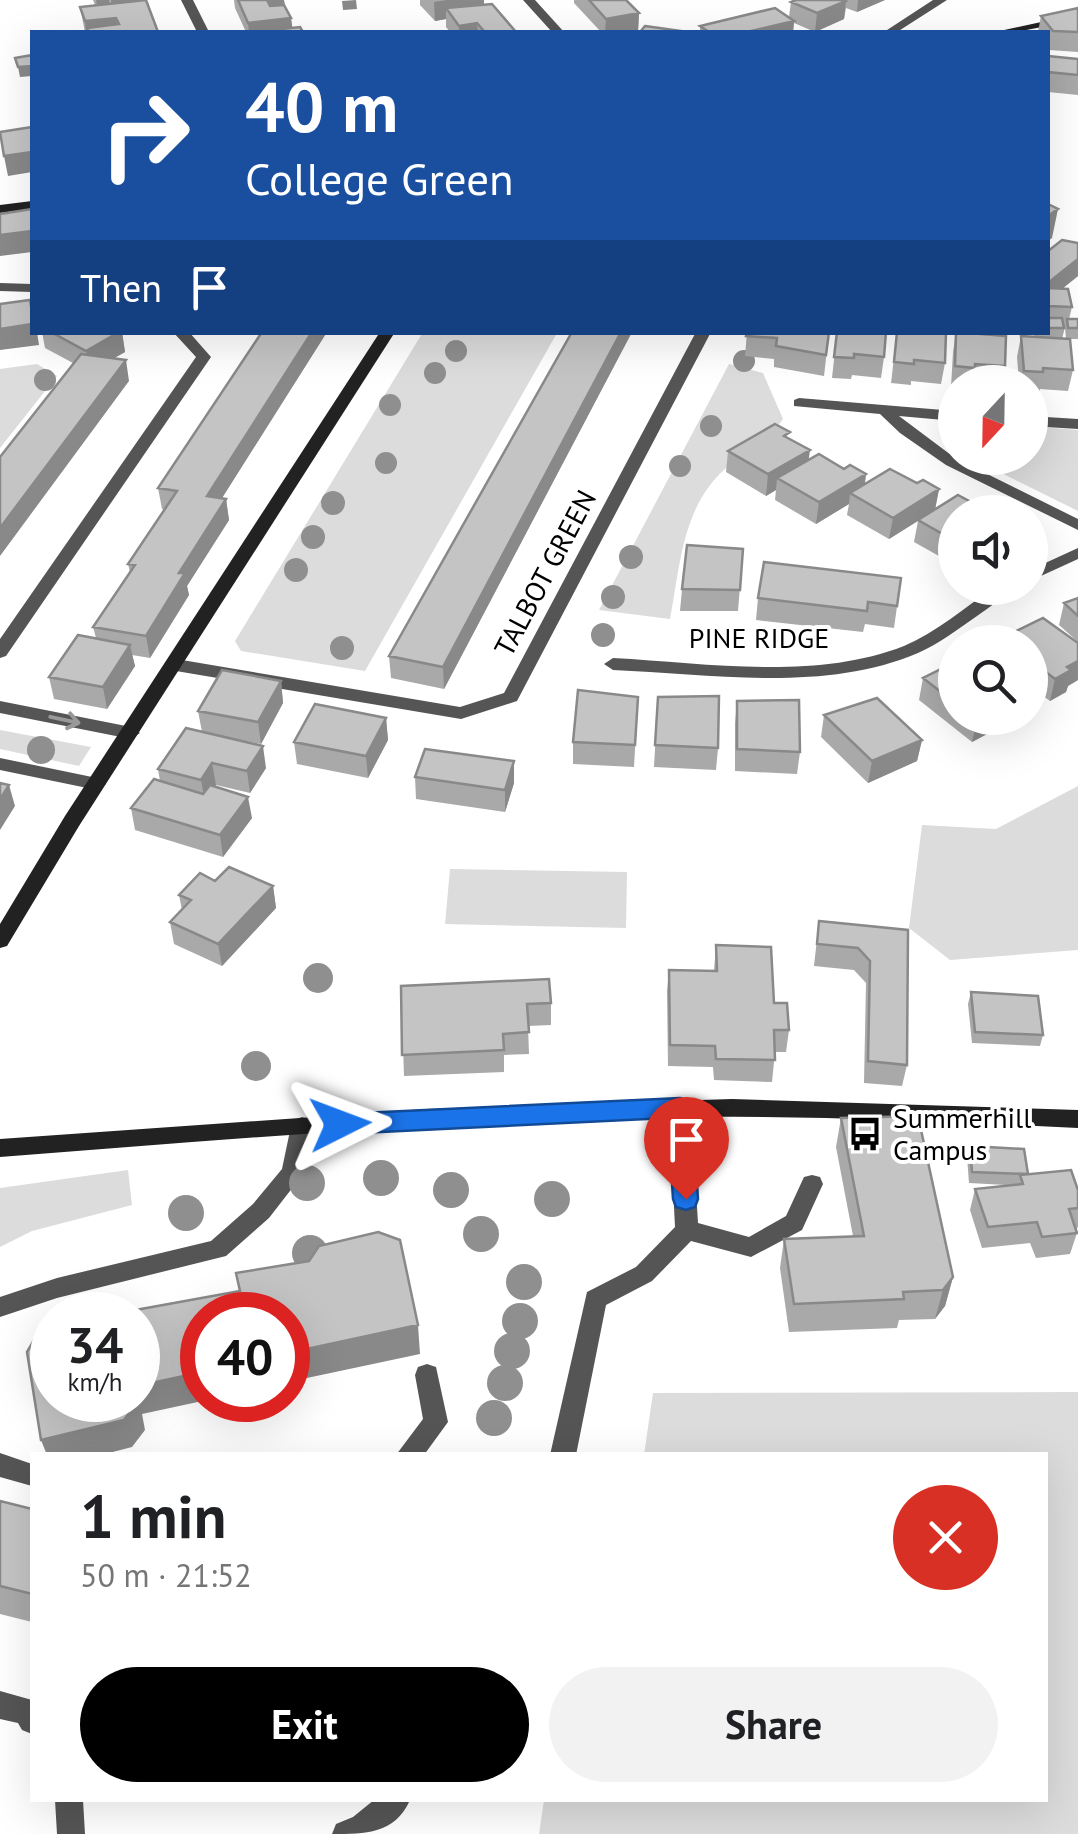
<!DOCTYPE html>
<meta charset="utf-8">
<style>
body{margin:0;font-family:"PT Sans",sans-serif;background:#f2f2f2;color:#202124;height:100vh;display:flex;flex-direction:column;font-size:38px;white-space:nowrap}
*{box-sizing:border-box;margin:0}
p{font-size:32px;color:#757577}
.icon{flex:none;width:55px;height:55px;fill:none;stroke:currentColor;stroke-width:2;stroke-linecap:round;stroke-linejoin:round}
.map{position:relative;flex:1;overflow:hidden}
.drawer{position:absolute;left:30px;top:1452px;width:1018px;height:350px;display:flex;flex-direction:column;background:#fff;border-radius:0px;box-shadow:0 10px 40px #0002}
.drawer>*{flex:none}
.hud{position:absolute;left:30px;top:30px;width:1020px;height:305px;border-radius:0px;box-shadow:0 10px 40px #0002;background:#1a4fa0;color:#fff;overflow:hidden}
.needle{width:65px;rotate:202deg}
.controls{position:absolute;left:938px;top:365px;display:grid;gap:20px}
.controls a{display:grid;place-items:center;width:110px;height:110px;border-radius:50%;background:#fff;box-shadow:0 10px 40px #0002;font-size:50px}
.speed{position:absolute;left:30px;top:1292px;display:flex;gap:20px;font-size:50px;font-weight:700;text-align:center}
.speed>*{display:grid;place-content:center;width:130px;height:130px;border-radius:50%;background:#fff;box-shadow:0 10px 40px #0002;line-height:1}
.speed small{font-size:25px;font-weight:400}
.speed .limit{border:15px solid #d22;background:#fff;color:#111}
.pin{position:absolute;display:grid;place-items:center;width:85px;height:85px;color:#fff;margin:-102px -42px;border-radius:50% 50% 50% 0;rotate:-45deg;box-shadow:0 0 10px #0007}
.pin .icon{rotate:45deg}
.me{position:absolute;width:110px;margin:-55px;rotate:87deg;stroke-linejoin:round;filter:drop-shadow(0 0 8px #0008)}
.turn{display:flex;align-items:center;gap:35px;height:210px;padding:0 50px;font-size:45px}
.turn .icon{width:130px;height:130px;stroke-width:2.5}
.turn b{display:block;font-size:70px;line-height:85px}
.then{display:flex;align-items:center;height:95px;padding:0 50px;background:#0003;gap:20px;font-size:38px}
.round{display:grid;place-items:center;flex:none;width:105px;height:105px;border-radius:52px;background:#f2f2f2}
.headline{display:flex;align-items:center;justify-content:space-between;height:170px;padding:0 50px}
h1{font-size:60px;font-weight:700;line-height:75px}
.cta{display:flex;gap:20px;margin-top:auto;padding:20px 50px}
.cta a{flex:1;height:115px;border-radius:60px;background:#000;color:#fff;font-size:40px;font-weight:700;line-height:115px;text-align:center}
.cta a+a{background:#f2f2f2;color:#202124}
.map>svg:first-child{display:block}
.green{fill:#dcdcdc}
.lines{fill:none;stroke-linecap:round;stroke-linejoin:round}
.lane{fill:#555;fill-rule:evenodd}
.street{fill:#555;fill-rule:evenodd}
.secondary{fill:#222;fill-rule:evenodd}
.tree{fill:#8f8f8f}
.wall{fill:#a9a9a9}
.shaded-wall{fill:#898989}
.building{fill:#c4c4c4;stroke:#898989;stroke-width:2.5}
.oneway{stroke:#999}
.route{fill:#1a73e8;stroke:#114b97;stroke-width:2.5}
.labels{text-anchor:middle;stroke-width:8;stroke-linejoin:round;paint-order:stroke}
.street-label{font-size:28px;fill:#000;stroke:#fff}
.poi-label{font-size:28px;fill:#000;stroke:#fff;text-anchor:start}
</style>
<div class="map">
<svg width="1078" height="1834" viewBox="0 0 1078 1834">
<rect width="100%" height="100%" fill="#fff"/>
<path class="green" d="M423,332L557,333L365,671L241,651L235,641Z
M37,364L57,376L0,448V369Z
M729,364L763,373L783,419C761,450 750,448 725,469C682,507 680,567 670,619L599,610Z
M1030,426L1078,430V511L971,458H1030Z
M0,730L91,747L79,766L0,749Z
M1078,786V950L950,960L909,928L922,825L996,829Z
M450,869L627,872L626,928L445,924Z
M128,1170L132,1205L32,1231L0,1247V1188Z
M1078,1392V1834H539L544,1800H1045V1455H644L653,1393Z"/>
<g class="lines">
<path class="lane" d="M302,1117L310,1120L313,1126L300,1178L269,1218L226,1256L57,1298L0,1317V1297L57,1278L211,1241L253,1204L282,1169L291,1126L294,1120Z
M427,1364L436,1367L448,1422L424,1455H396L423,1419L415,1375L418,1367Z
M0,1453L32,1464V1486L0,1477Z"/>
<path class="street" d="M181,0H193L209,32H197Z
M523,0H535L564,32H552Z
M933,0H947L897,32H884Z
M0,283L32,284V292L0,291Z
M173,332H189L211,357L6,656L0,658V639L196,357Z
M696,332H711L517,701L461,719L176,671L167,665L176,659L460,707L504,693Z
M799,398L955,411V421L899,416L955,458L1078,519V530L946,465L900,433L880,414L794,406V400Z
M1030,416L1078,419V429L1030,426Z
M1078,548V559L1030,581V570Z
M994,588H1013C1003,599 989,607 977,616C958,629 939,644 918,653C824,693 712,674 613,670L604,664L613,658C707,663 814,681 904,646C937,632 965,607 994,588Z
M0,701L131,727L140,733L131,739L0,713Z
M0,758L97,778L106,784L97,790L0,770Z
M680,1099L688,1102L691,1108L698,1223L749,1237L786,1216L804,1177L812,1175L820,1177L823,1184L802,1230L751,1257L691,1241L652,1281L606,1305L576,1455H550L587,1292L636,1267L675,1227L669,1108L672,1102Z
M0,1691L32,1700V1734L22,1730L18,1723L0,1719Z
M55,1800H83L85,1834H57Z
M374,1800H410C395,1834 365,1834 332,1834L336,1824L353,1817Z"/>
<path class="secondary" d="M1078,14V20L1016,32H995Z
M32,201V209L0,213V205Z
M380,332H395L79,826L7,946L0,948V924L65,816Z
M732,1099L1078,1110V1128C919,1120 759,1114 599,1118C399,1124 200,1142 0,1157V1139L427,1109Z"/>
</g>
<g class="tree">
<circle cx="456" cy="351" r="11"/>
<circle cx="744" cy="361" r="11"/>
<circle cx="435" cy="373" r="11"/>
<circle cx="45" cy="380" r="11"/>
<circle cx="390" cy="405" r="11"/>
<circle cx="711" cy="426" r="11"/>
<circle cx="386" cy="463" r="11"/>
<circle cx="680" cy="466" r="11"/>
<circle cx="333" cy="503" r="12"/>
<circle cx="313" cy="537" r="12"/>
<circle cx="631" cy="557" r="12"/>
<circle cx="296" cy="570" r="12"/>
<circle cx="613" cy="597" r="12"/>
<circle cx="603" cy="635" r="12"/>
<circle cx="342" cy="648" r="12"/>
<circle cx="41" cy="750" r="14"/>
<circle cx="318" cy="978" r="15"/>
<circle cx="256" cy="1066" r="15"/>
<circle cx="381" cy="1178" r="18"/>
<circle cx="307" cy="1183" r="18"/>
<circle cx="451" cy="1190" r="18"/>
<circle cx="552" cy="1199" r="18"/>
<circle cx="186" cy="1213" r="18"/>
<circle cx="481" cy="1234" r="18"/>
<circle cx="310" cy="1253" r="18"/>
<circle cx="524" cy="1282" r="18"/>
<circle cx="520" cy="1321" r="18"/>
<circle cx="512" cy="1351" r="18"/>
<circle cx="505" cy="1383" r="18"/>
<circle cx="494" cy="1418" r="18"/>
</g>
<path class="wall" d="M93,0H146L158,32H85L80,7L95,5Z
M234,0H284L285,6L291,18L292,28L303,32H246L235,8Z
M420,0H484V5L516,32H450L446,27V19L435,21L420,5Z
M574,0H626L639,13L638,32H601L574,3Z
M796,0H885L857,12L846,8L844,19L815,32L794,23L793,32H700V26L789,17L791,2Z
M1078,8V52L1049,50L1048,48V32H1038L1041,16Z
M1048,56L1078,59V95L1048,92Z
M1078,243V276L1062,289L1072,307L1069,319H1078V339H1066L1065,327L1062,339L1073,370L1068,391L1040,389L1039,393H1030V382H1019L1017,357L1021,336L1035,337L1033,332H1048V251Z
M42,332H122L125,352L114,358L129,381L73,363L45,348Z
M262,332H327L222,498L226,499L229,520L187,586L189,595L150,658L132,655L135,666L107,709L54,699L49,677L96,638L93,627L130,572L128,564L165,510L162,509L158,488Z
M572,332H632L444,689L391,678L389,656Z
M747,332H829L824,376L774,367V359L745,356Z
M837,332L884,357L881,378L852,375L851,379L832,378Z
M897,332L945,363L941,384L911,381V385L891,383Z
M956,332H976L1005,366L1002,382H955V388L951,387L953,352Z
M789,439L808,460L866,474L865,484L917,483L939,489L935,509L986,510L1003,512H955V565L914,542L918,521L889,539L847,515L849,504L816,524L775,500L776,490L766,496L726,472L728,451Z
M743,549L738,611H680L682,589Z
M901,578L894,628L865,624L863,632L756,620L758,598Z
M1078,598V642L1059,625L1064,603Z
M1043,618L1078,643V680L1068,686L1066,692L1050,701L1030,686V642H1000V639Z
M955,662V718H1006L990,726L989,733L972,742L919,700L923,678Z
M281,681L283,703L261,744L235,739L266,768L250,793L216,785L215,786L252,818L223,857L135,830L131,808L160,781L158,769L202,732L198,711Z
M638,697L634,767L573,764V742Z
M658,697L718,748L716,770L654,767Z
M737,701L800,752L797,774L735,771V723Z
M824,715L922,740L917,761L868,783L821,737Z
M386,718L388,740L368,778L297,764L294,742Z
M514,761V783L505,812L416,799L415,777Z
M215,881L273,886L276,908L222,966L174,944L170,922L182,910L179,895Z
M819,921L908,930L907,1065L902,1086L864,1083L866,983L854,970L814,966Z
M716,945L774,1003L789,1030L786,1052H775L772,1082L714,1080L713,1067L668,1066L667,991L669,970L714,971Z
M401,986L551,1003V1025L528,1026L529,1054L504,1055V1072L404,1076Z
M971,992L1043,1035L1040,1046L972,1043L968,1004Z
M841,1118L953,1277L945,1306L935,1319L899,1320L897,1328L789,1332L780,1268L784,1239L853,1236L836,1147Z
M970,1146L1028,1174L1078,1190V1227L1076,1229L1077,1233L1070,1254L1036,1258L1030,1243L982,1248L970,1210L975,1189L1006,1185L969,1183L967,1157Z
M0,1501L32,1509V1622L0,1614Z"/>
<path class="shaded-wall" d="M96,0H109L110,9L98,10Z
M111,0H145L113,14Z
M267,0H284L286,15L268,17Z
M356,0L357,9L343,10L342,1Z
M446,0H484V5L446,8V19L435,21L434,2Z
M858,0H885L857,12Z
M846,1L844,19L815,32L817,13Z
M639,13L638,32H605L606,19Z
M116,18L118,32H86L85,21Z
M291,18L293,32H249L248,23Z
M794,21L793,32H747Z
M477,23L478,32H459V26Z
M32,66V76L20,77L18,67Z
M32,152V172L8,176L4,156Z
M1058,209L1052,238L1048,241V216Z
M32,231V252L0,256V235Z
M1078,259V276L1048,300V283Z
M32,324V332H37L39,345L0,350V329Z
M119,332H122L125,352L90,372L86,351Z
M312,332H327L210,517L207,496Z
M621,332H632L444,689L443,667Z
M126,360L129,381L0,556V528Z
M810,450L807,472L777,478L776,490L766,496L768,474Z
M866,474L863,495L850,493L849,504L816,524L819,502Z
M939,489L935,510L889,539L893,518Z
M226,499L229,520L187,586L189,595L150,658L146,636L179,573Z
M130,645L135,666L107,709L103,687Z
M1078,661V680L1068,686L1066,692L1050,701L1055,679L1067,667Z
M281,681L283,703L261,744L258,722Z
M386,718L388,740L368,778L366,756Z
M982,718H1006L990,726L989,733L972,742L977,720Z
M922,740L917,761L868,783L872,761Z
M263,746L266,768L250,793L247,771Z
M514,761V783L505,812V790Z
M212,763L216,785L205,802L201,780Z
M9,785L15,806L0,830V799Z
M248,797L252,818L223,857L220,835Z
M273,886L276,908L222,966L218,944Z
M953,1277L945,1306L935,1319L943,1290Z
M418,1325L420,1354L288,1382V1353Z
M202,1372V1400H207L142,1414L145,1430L132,1447L101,1455H47L41,1440L138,1400V1386Z"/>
<path class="building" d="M146,0L158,32H89L87,28L119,24L116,18L85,21L80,7Z
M238,0H267L270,6L284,5L291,18L248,23Z
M589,0H626L639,13L606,19Z
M796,0H845L846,1L817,13L791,2Z
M492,4L516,32H468L483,30L477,23L459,26L446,8Z
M775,8L794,21L747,32H709L700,26Z
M1078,8V32L1053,31L1041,16Z
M645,26L688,32H640Z
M300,27L303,32H255Z
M32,55V66L18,67L15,58Z
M1048,56L1078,59V75L1048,72Z
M32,127V152L4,156L0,132Z
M1048,204L1058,209L1048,216Z
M32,209V231L0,235V214Z
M1062,240L1078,243V259L1048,283V251Z
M1048,288L1068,289L1072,307L1048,306Z
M30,300L32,312V324L0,329V304Z
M1048,318H1062L1064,328H1048Z
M1067,319H1078V328H1068Z
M51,332H119L86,351Z
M262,332H312L207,496L226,499L179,573H185L146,636L93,627L135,565L128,564L177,491L158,488Z
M572,332H621L443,667L389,656Z
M747,332H829L826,355L776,346L777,338L746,336Z
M837,332H886L884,357L854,354V358L834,357Z
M897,332H946L945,363L914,360V364L894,362Z
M956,332L1006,336L1005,366L975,364V368L955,366Z
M1021,336L1070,339L1073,370L1043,368V372L1024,371Z
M81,354L126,360L0,528V457Z
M775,424L790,432L784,436L810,450L768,474L728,451Z
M819,454L844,469L850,465L866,474L819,502L777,478Z
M890,469L917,483L923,480L939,489L893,518L850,493Z
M958,495L986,510L992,506L1003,512H955V541L918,520Z
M687,545L743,549L740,590L682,589Z
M764,562L901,578L897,606L868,602L867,611L758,598Z
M1078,598V616L1064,603Z
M1043,618L1078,643V661L1067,667L1071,670L1055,679L1030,660V642H1005L1000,639Z
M78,635L130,645L103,687L49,677Z
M955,662V703L923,678Z
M222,670L281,681L258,722L198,711Z
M578,690L638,697L635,745L573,742Z
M719,696L718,748L655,745L658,697Z
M877,698L922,740L872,761L824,715Z
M799,700L800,752L737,749V701Z
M315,704L386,718L366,756L294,742Z
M186,728L263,746L247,771L212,763L201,780L158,769Z
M425,749L514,761L505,790L415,777Z
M154,779L203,794L210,785L248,797L220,835L131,808Z
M0,783L9,785L0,799Z
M229,867L273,886L218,944L170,922L191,900L179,895L200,873L215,881Z
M819,921L908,930L907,1065L868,1061L870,961L858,948L817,944Z
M716,945L771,947L774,1003H787L789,1030H774L775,1060L716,1059L715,1046L670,1045L669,970L717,971Z
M549,979L551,1003L527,1004L529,1032L503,1034L504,1050L402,1055L401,986Z
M971,992L1038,996L1043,1035L975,1032Z
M918,1116L953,1277L943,1290L903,1292L904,1299L794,1304L784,1239L864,1236L841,1118Z
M970,1146L1024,1149L1028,1174L972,1172Z
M1071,1170L1078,1190V1208L1069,1209L1077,1233L1042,1237L1037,1222L988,1227L975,1189L1023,1184L1020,1175Z
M378,1232L400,1240L418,1325L288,1353V1315H202V1372L138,1386V1315H108L240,1291L236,1273L309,1261L319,1246Z
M52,1329V1400H137V1402L124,1420L41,1440L27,1352L38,1333Z
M0,1501L32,1509V1594L0,1586Z"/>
<defs><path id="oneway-shaft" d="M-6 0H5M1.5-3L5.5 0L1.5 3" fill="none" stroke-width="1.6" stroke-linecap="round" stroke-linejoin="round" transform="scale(2.5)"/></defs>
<use class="oneway" href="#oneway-shaft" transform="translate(65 720) rotate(12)"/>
<path class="route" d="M680,1098L689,1101L692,1108L698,1199L695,1207L686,1210L676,1207L673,1199L668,1118L340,1134L331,1131L327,1124L331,1117L340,1114Z"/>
<defs>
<g id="bus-bare" transform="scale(2.7)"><path d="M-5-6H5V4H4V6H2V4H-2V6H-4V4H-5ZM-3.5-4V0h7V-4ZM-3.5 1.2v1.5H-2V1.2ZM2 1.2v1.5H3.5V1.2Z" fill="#000" stroke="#fff" stroke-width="2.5" paint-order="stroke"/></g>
</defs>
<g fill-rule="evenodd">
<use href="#bus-bare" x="865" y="1134"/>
</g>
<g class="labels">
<g class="street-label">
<text transform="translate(545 573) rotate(-62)" y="10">TALBOT GREEN</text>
<text x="759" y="648">PINE RIDGE</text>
</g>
<g class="poi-label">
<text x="893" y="1128">Summerhill<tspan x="893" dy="32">Campus</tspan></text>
</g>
</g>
</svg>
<div class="controls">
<a><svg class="needle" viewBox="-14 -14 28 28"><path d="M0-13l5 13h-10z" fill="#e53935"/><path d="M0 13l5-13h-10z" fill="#757577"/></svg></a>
<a><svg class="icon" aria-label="sound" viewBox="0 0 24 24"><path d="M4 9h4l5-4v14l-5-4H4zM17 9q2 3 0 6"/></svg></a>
<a><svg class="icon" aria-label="search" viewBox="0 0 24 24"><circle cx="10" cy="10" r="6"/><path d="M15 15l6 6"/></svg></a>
</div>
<div class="speed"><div>34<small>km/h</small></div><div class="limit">40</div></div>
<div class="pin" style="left:686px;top:1199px;background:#d93025"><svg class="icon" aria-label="arrive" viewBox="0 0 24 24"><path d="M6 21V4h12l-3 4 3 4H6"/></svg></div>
<svg class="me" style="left:340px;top:1124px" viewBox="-20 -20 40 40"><path d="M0-17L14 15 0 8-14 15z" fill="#1a73e8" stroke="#fff" stroke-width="4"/></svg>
<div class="hud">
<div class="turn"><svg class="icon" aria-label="right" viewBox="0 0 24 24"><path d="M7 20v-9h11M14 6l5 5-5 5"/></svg><div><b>40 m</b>College Green</div></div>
<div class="then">Then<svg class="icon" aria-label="arrive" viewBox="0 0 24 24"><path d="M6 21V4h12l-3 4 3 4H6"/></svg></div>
</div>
<section class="drawer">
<div class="headline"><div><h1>1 min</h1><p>50 m · 21:52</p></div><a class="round" style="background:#d93025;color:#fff"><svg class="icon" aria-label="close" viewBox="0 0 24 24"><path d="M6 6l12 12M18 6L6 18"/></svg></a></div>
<div class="cta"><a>Exit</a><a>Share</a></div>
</section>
</div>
